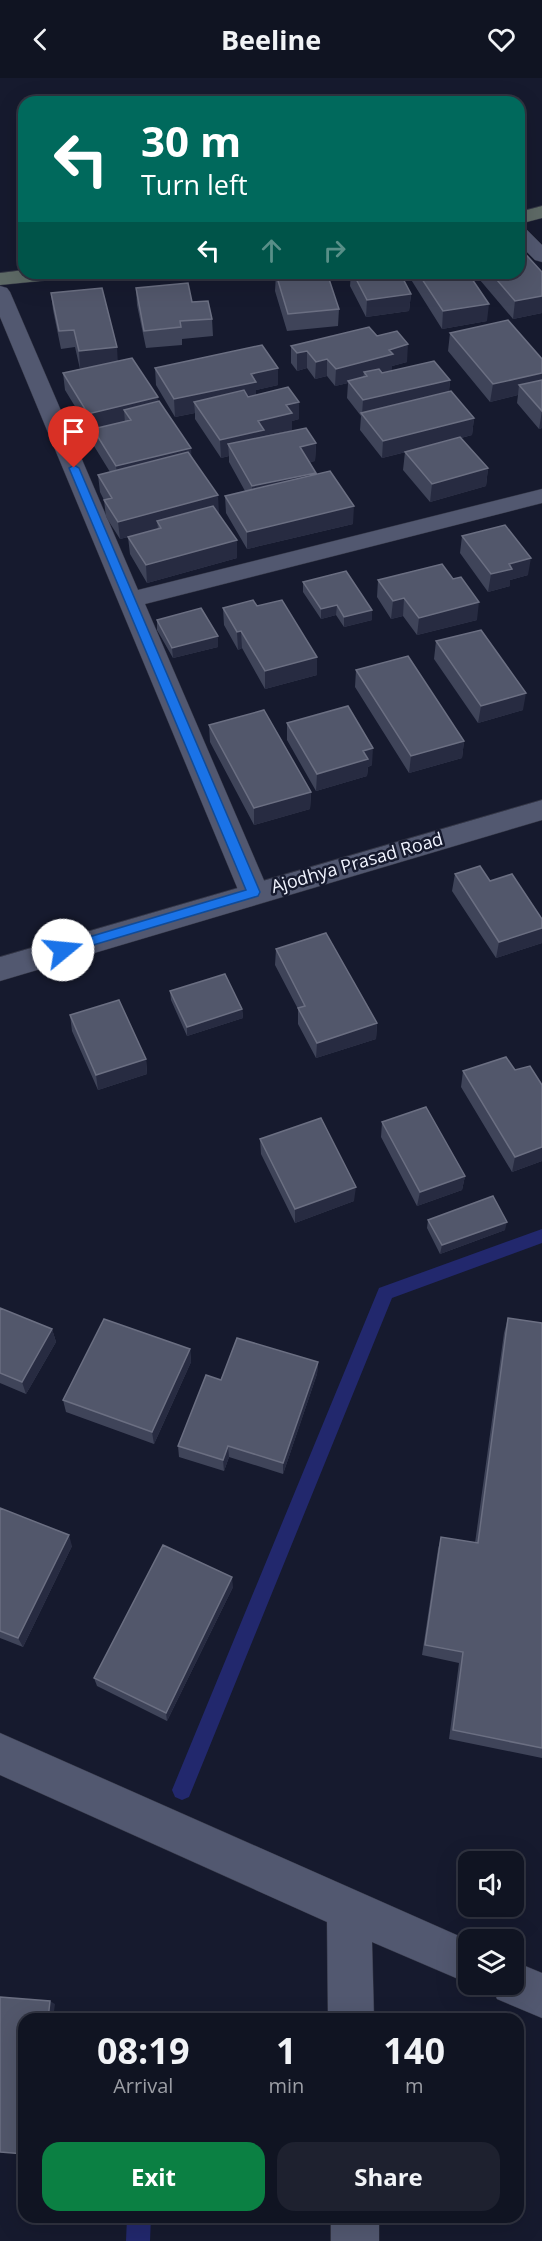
<!DOCTYPE html>
<style>
body{margin:0;font-family:"Open Sans",sans-serif;background:#1e212f;color:#f1f3f6;height:100vh;display:flex;flex-direction:column;font-size:22px;white-space:nowrap}
*{box-sizing:border-box;margin:0}
p{font-size:20px;color:#9c9ea5}
.icon{flex:none;width:33px;height:33px;fill:none;stroke:currentColor;stroke-width:2;stroke-linecap:round;stroke-linejoin:round}
.map{position:relative;flex:1;overflow:hidden}
.side{position:absolute;left:18px;top:1935px;width:506px;height:210px;display:flex;flex-direction:column;background:#101422;border-radius:18px;box-shadow:0 6px 24px #0002,0 0 0 2px #303340}
.side>*{flex:none}
.hud{position:absolute;left:18px;top:18px;width:507px;height:183px;border-radius:18px;box-shadow:0 6px 24px #0002,0 0 0 2px #303340;background:#00695c;color:#fff;overflow:hidden}
.fabs{position:absolute;left:458px;top:1773px;display:grid;gap:12px}
.fabs a{display:grid;place-items:center;width:66px;height:66px;border-radius:12px;background:#101422;box-shadow:0 6px 24px #0002,0 0 0 2px #303340;font-size:30px}
.pin{position:absolute;display:grid;place-items:center;width:51px;height:51px;color:#fff;margin:-62px -26px;border-radius:50% 50% 50% 0;rotate:-45deg;box-shadow:0 0 6px #0007}
.pin .icon{rotate:45deg}
.me{position:absolute;width:66px;margin:-33px;rotate:73deg;stroke-linejoin:round;filter:drop-shadow(0 0 4px #0008)}
.turn{display:flex;align-items:center;gap:21px;height:126px;padding:0 24px;font-size:27px}
.turn .icon{width:78px;height:78px;stroke-width:2.5}
.turn b{display:block;font-size:42px;line-height:51px}
.lanes{display:flex;align-items:center;height:57px;padding:0 24px;background:#0003;justify-content:center;gap:30px;direction:ltr}
.lanes .off{opacity:.35}
.eta{display:flex;justify-content:space-evenly;align-items:center;height:102px;text-align:center}
.eta b{font-size:36px;font-weight:700;line-height:42px}
.primary-button{display:flex;gap:12px;margin-top:auto;padding:12px 24px}
.primary-button a{flex:1;height:69px;border-radius:18px;background:#0b8043;color:#fff;font-size:24px;font-weight:700;line-height:69px;text-align:center}
.primary-button a+a{background:#1e212f;color:#f1f3f6}
header{display:flex;justify-content:space-between;align-items:center;height:78px;padding:0 24px;background:#101422;font-size:27px;font-weight:700}
.map>svg:first-child{display:block}
.lines{fill:none;stroke-linecap:round;stroke-linejoin:round}
.stream{fill:#22286d;fill-rule:evenodd}
.minor-casing{stroke:#333544;stroke-width:1}
.tertiary-casing{stroke:#333544;stroke-width:1}
.secondary-casing{stroke:#333544;stroke-width:1}
.minor{fill:#525870;fill-rule:evenodd}
.tertiary{fill:#525870;fill-rule:evenodd}
.secondary{fill:#5e6a66;fill-rule:evenodd}
.wall{fill:#3f4459}
.shaded-wall{fill:#272b41}
.building{fill:#52576b;stroke:#6b6f82;stroke-width:1.5}
.route{fill:#1a73e8;stroke:#114b97;stroke-width:1.5}
.labels{text-anchor:middle;stroke-width:5;stroke-linejoin:round;paint-order:stroke}
.street-label{font-size:18px;fill:#f0f3fe;stroke:#161a2e}
</style>
<header><svg class="icon" aria-label="back" viewBox="0 0 24 24"><path d="M15 5l-7 7 7 7"/></svg>Beeline<svg class="icon" aria-label="heart" viewBox="0 0 24 24"><path d="M12 20l-8-8c-3-5 5-10 8-4 3-6 11-1 8 4z"/></svg></header>
<div class="map">
<svg width="542" height="2163" viewBox="0 0 542 2163">
<rect width="100%" height="100%" fill="#161a2e"/>
<g class="lines">
<path class="stream" d="M542,1151V1165L392,1220L189,1719L182,1722L175,1719L172,1712L379,1210Z
M127,2139H151L150,2163H126Z"/>
<g class="minor-casing">
<path id="minor" d="M519,149L526,151L542,167V184L535,182L519,166Z
M0,208L7,210L10,214L138,512L542,411V425L145,526L269,814L264,822L254,825L244,822L239,814L0,239Z
M0,1655L468,1862L470,1906L372,1864L374,1941H328L327,1844L0,1697Z
M513,1883L542,1895V1940L497,1921L491,1906H513Z
M331,2139H379V2163H331Z"/>
</g>
<g class="tertiary-casing">
<path id="tertiary" d="M542,722V742L0,903V879Z"/>
</g>
<g class="secondary-casing">
<path id="secondary" d="M542,128V140L519,146V134Z
M24,192V195H70L67,199L60,201L0,207V195Z"/>
</g>
<use href="#minor" class="minor"/>
<use href="#tertiary" class="tertiary"/>
<use href="#secondary" class="secondary"/>
</g>
<path class="wall" d="M542,194V235L513,241L474,195Z
M351,195H400L411,216L409,233L366,239L350,208Z
M410,195H468L487,243L442,251L410,200Z
M276,196L339,231L338,248L287,253L275,213Z
M136,210L192,224L212,241L213,258L182,261V267L146,270L137,227Z
M51,215L158,323L191,378L218,417V435L237,480L147,505L130,476L128,459L120,461L106,439L104,422L100,414L98,397L110,394L94,368L93,352L90,353L65,312L63,295L80,291L75,269L61,271L53,232Z
M450,255L542,281V350L539,351L517,325L518,317L490,324L448,273Z
M377,258L407,284L392,288V293L450,302L449,313L474,340L472,357L461,360L488,390L486,408L430,424L403,392L405,374L410,373L382,380L360,352L361,338L347,320L348,305L335,308L327,298L315,301L307,290L297,293L291,285V268Z
M155,290H278V307L256,312V317L299,341L292,343V352L264,359L316,365L315,383L310,384L316,397L353,446L247,471L226,435L225,418L245,413L229,384V378L221,380L195,341V335L175,339L156,307Z
M462,458L528,497L510,502V508L488,514L460,475Z
M378,502L477,542L417,557L403,538L391,541L377,519Z
M303,504L372,542L344,549L336,537L321,541L303,514Z
M223,530L317,597L265,611L242,570L238,572L224,547Z
M157,542L218,558V569L173,580L157,552Z
M436,563L523,632L478,645L434,581Z
M356,592L464,663L462,680L409,695L355,609Z
M287,645L372,687L368,689L367,698L316,713L287,662Z
M209,647L311,714L310,731L254,747L210,664Z
M455,796L542,841V865L496,880L452,813Z
M276,871L377,945L376,961L316,980L298,946V931L275,887Z
M170,913L242,931L243,940L187,958L171,922Z
M70,937L146,981L147,996L98,1012L72,953Z
M515,992L542,1007V1083L512,1094L461,1009L463,993Z
M382,1044L465,1098L462,1112L417,1128L381,1059Z
M260,1061L354,1123L295,1145L261,1076Z
M428,1142L505,1152L440,1176L427,1150Z
M0,1230L52,1251L56,1264L26,1316L0,1305Z
M508,1240L542,1245V1680L449,1661L459,1585L422,1577L438,1471L441,1459L475,1465L504,1255Z
M190,1271L191,1284L154,1366L66,1334L63,1322Z
M318,1284L317,1296L283,1396L229,1379L224,1393L179,1379L178,1368L221,1302Z
M0,1430L72,1468L23,1569L0,1560Z
M233,1509L167,1643L97,1608L94,1600Z"/>
<path class="shaded-wall" d="M411,216L409,233L366,239L367,222Z
M542,218V235L513,241L515,223Z
M489,226L487,243L442,251L443,233Z
M408,266L407,284L392,288V294L367,298L364,294L363,301L348,303V305L335,308L336,291L389,272Z
M117,269L118,287L80,291L79,273Z
M307,273V290L297,293V275Z
M327,281V298L315,301L316,284Z
M278,290V307L256,312V321L194,324L195,335L175,339L174,321L251,296Z
M542,295V312L519,307L518,317L490,324L493,306Z
M450,302L448,320L362,337L363,322Z
M158,319L159,337L131,342L124,332L125,345L93,351V352L90,353L88,336Z
M299,324V341L292,343V352L228,366L229,378L221,380L220,362L286,327Z
M542,333V350L539,351Z
M474,340L472,357L382,380L383,363Z
M316,365L315,383L300,386V369Z
M191,370L192,387L118,406L116,388Z
M488,390L486,408L430,424L432,406Z
M316,395V412L252,426V408Z
M218,417L219,435L161,450L157,443L158,451L120,461L118,444Z
M354,428L353,446L247,471V454Z
M237,462V480L147,505L146,487Z
M531,480L528,497L510,502V508L488,514L491,496L509,486Z
M404,520L403,538L391,541L393,523Z
M479,524L477,542L417,557L419,540Z
M337,527L336,537L321,541V531Z
M372,532V542L344,549V539Z
M241,553L242,570L238,572L237,554Z
M218,558V569L173,580L172,570Z
M317,579V597L265,611V593Z
M526,615L523,632L478,645L481,628Z
M464,663L462,680L409,695L411,678Z
M373,670L372,687L368,689L367,698L316,713L317,696L363,673Z
M311,714L310,731L254,747V730Z
M542,850V865L496,880L499,864Z
M242,931L243,940L187,958V949Z
M377,945L376,961L316,980L317,965Z
M146,981L147,996L98,1012L96,997Z
M542,1069V1083L512,1094L515,1079Z
M465,1098L462,1112L417,1128L420,1114Z
M356,1109L354,1123L295,1145V1131Z
M507,1144L505,1152L440,1176L442,1167Z
M52,1251L56,1264L26,1316L22,1304Z
M190,1271L191,1284L154,1366L152,1354Z
M318,1284L317,1296L283,1396V1385Z
M228,1368L229,1379L224,1393L223,1382Z
M69,1457L72,1468L23,1569L18,1560Z
M232,1499L233,1509L167,1643L166,1635Z
M50,1923L55,1926L53,1941H48Z"/>
<path class="building" d="M519,169L542,194V218L515,223L491,195H519Z
M283,195H327L339,231L288,236L276,196Z
M353,195H400L411,216L367,222Z
M418,195H468L489,226L443,233Z
M188,205L192,224L208,223L212,241L180,243L181,249L144,253L136,210Z
M102,210L117,269L79,273L74,252L59,253L51,215Z
M508,242L542,281V295L493,306L450,255Z
M369,249L377,258L397,253L408,266L389,272L393,276L336,291L327,281L316,284L307,273L297,275L291,268Z
M262,267L278,290L251,296L256,304L174,321L155,290Z
M132,280L158,319L88,336L63,295Z
M434,283L450,302L363,322L348,303L367,298L364,294L379,291L382,295Z
M542,302V333L519,307Z
M288,309L299,324L286,327L292,335L258,343L264,352L220,362L194,324L244,312L248,319Z
M451,313L474,340L383,363L361,335Z
M159,323L191,370L116,388L93,351L131,342L124,332Z
M306,350L316,365L300,369L316,395L252,408L228,366Z
M460,359L488,390L432,406L405,374Z
M188,374L218,417L118,444L104,422L112,420L98,397Z
M330,393L354,428L247,454L225,418Z
M213,428L237,462L146,487L128,459L161,450L157,443Z
M505,447L531,480L509,486L512,491L491,496L462,458Z
M442,486L453,501L461,499L479,524L419,540L404,520L393,523L378,502Z
M346,493L372,532L344,539L337,527L321,531L303,504Z
M253,522L257,528L282,522L317,579L265,593L241,553L237,554L223,530Z
M201,530L218,558L172,570L157,542Z
M481,552L526,615L481,628L436,563Z
M408,578L464,663L411,678L356,592Z
M348,628L373,670L363,673L368,681L317,696L287,645Z
M264,632L311,714L254,730L209,647Z
M480,788L490,803L512,796L542,841V850L499,864L455,796Z
M326,855L377,945L317,965L298,930L305,928L276,871Z
M225,896L242,931L187,949L170,913Z
M119,922L146,981L96,997L70,937Z
M506,979L515,992L530,988L542,1007V1069L515,1079L463,993Z
M426,1029L465,1098L420,1114L382,1044Z
M321,1040L356,1109L295,1131L260,1061Z
M493,1118L507,1144L442,1167L428,1142Z
M0,1230L52,1251L22,1304L0,1295Z
M508,1240L542,1245V1670L453,1652L463,1574L425,1567L441,1459L478,1465Z
M104,1241L190,1271L152,1354L63,1322Z
M237,1260L318,1284L283,1385L228,1368L223,1382L178,1368L206,1297L221,1302Z
M0,1430L69,1457L18,1560L0,1553Z
M163,1467L232,1499L166,1635L94,1600Z
M0,1919L50,1923L48,1941H24V2076L0,2074Z"/>
<path class="route" d="M74,387L79,390L260,814L258,818L63,876L59,875L57,872L59,868L246,812L69,390Z"/>
<g class="labels">
<g class="street-label">
<text transform="translate(357 785) rotate(-16)" y="6">Ajodhya Prasad Road</text>
</g>
</g>
</svg>
<div class="fabs">
<a><svg class="icon" aria-label="sound" viewBox="0 0 24 24"><path d="M4 9h4l5-4v14l-5-4H4zM17 9q2 3 0 6"/></svg></a>
<a><svg class="icon" aria-label="layers" viewBox="0 0 24 24"><path d="M12 4l9 5-9 5-9-5zM3 14l9 5 9-5"/></svg></a>
</div>
<div class="pin" style="left:74px;top:390px;background:#d93025"><svg class="icon" aria-label="arrive" viewBox="0 0 24 24"><path d="M6 21V4h12l-3 4 3 4H6"/></svg></div>
<svg class="me" style="left:63px;top:872px" viewBox="-20 -20 40 40"><circle r="19" fill="#fff"/><path d="M0-13L10 11 0 6-10 11z" fill="#1a73e8"/></svg>
<div class="hud">
<div class="turn"><svg class="icon" aria-label="left" viewBox="0 0 24 24"><path d="M17 20v-9H6M10 6l-5 5 5 5"/></svg><div><b>30 m</b>Turn left</div></div>
<div class="lanes"><svg class="icon" aria-label="left" viewBox="0 0 24 24"><path d="M17 20v-9H6M10 6l-5 5 5 5"/></svg><svg class="icon off" aria-label="ahead" viewBox="0 0 24 24"><path d="M12 20V5M6 11l6-6 6 6"/></svg><svg class="icon off" aria-label="right" viewBox="0 0 24 24"><path d="M7 20v-9h11M14 6l5 5-5 5"/></svg></div>
</div>
<section class="side">
<div class="eta">
<div><b>08:19</b><p>Arrival</p></div>
<div><b>1</b><p>min</p></div>
<div><b>140</b><p>m</p></div>
</div>
<div class="primary-button"><a>Exit</a><a>Share</a></div>
</section>
</div>
